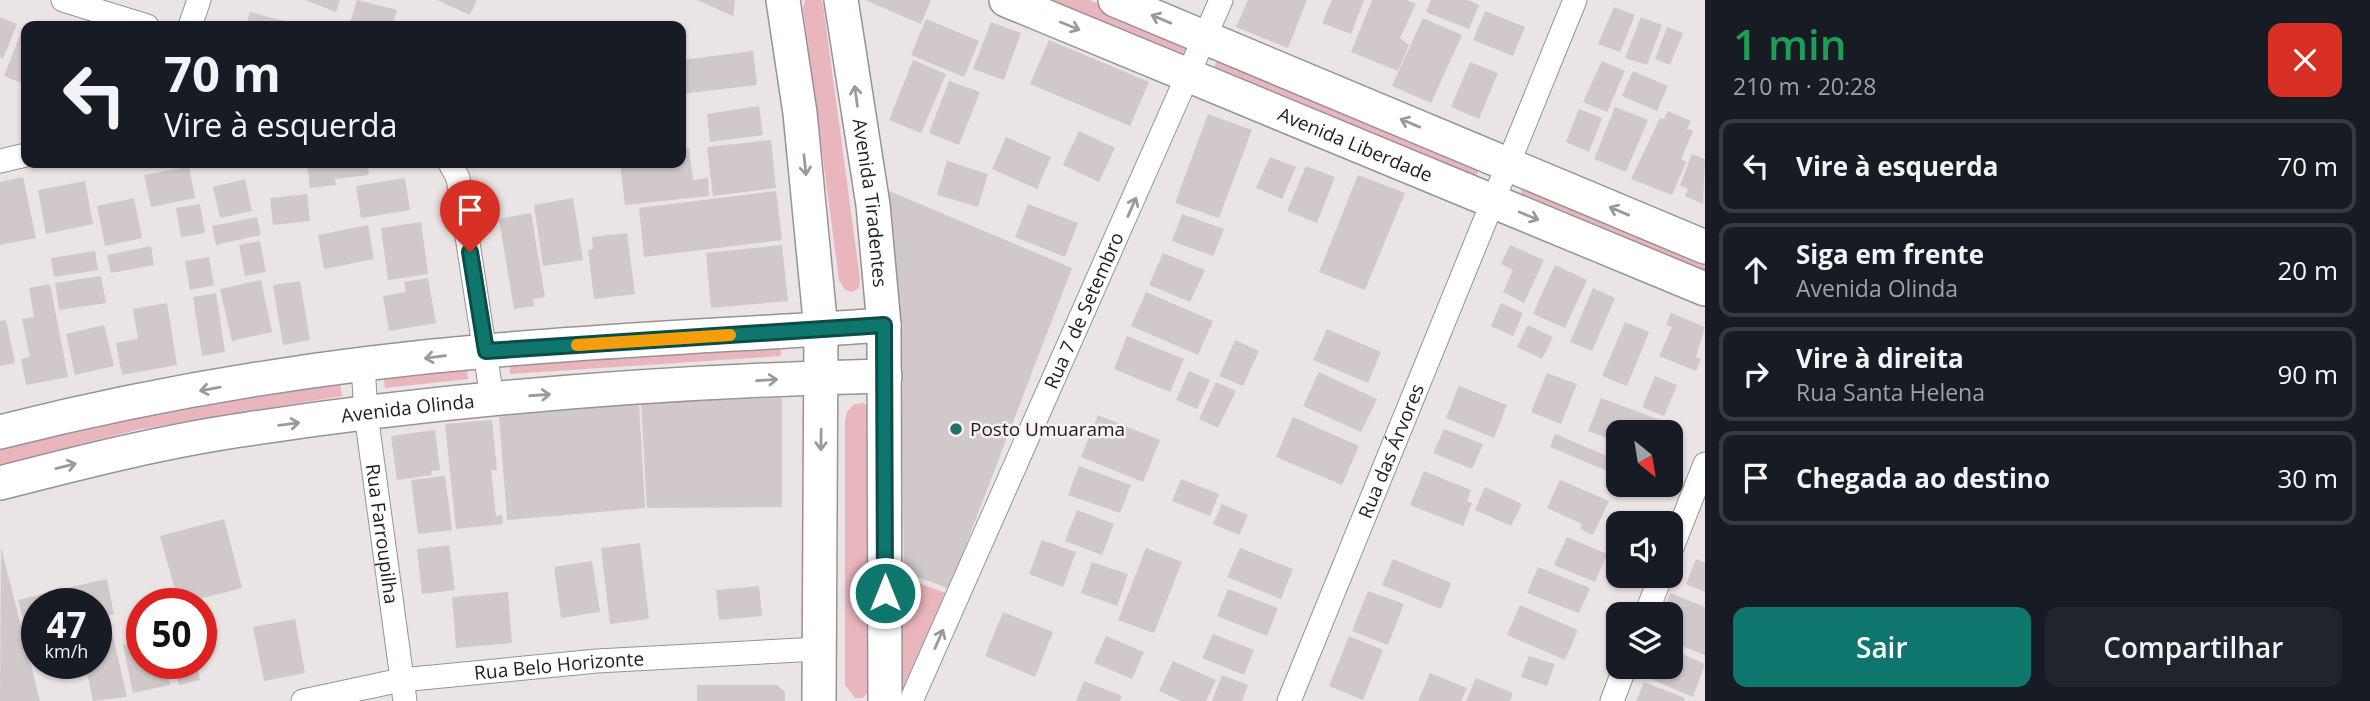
<!DOCTYPE html>
<html lang="pt">
<meta charset="utf-8">
<style>
body{margin:0;font-family:"Open Sans",sans-serif;background:#20242c;color:#f1f3f6;height:100vh;display:flex;flex-direction:column;font-size:26px;white-space:nowrap}
*{box-sizing:border-box;margin:0}
p{font-size:23px;color:#9ea1a6}
.icon{flex:none;width:38px;height:38px;fill:none;stroke:currentColor;stroke-width:2;stroke-linecap:round;stroke-linejoin:round}
.map{position:relative;flex:1;overflow:hidden}
.side{display:flex;flex-direction:column;background:#171b24;width:665px}
.side>*{flex:none}
.hud{position:absolute;left:21px;top:21px;width:665px;height:147px;border-radius:14px;box-shadow:0 2px 5px #0004;background:#171b24;color:#f1f3f6;overflow:hidden}
.needle{width:46px;rotate:150deg}
.buttons{position:absolute;left:1606px;top:420px;display:grid;gap:14px}
.buttons a{display:grid;place-items:center;width:77px;height:77px;border-radius:14px;background:#171b24;box-shadow:0 2px 5px #0004;font-size:35px}
.speed{position:absolute;left:21px;top:588px;display:flex;gap:14px;font-size:35px;font-weight:700;text-align:center}
.speed>*{display:grid;place-content:center;width:91px;height:91px;border-radius:50%;background:#171b24;box-shadow:0 2px 5px #0004;line-height:1}
.speed small{font-size:18px;font-weight:400}
.speed .limit{border:10px solid #d22;background:#fff;color:#111}
.pin{position:absolute;display:grid;place-items:center;width:60px;height:60px;color:#fff;margin:-72px -30px;border-radius:50% 50% 50% 0;rotate:-45deg;box-shadow:0 0 7px #0007}
.pin .icon{rotate:45deg}
.me{position:absolute;width:77px;margin:-38px;rotate:0deg;stroke-linejoin:round;filter:drop-shadow(0 0 5px #0008)}
.turn{display:flex;align-items:center;gap:24px;height:147px;padding:0 28px;font-size:32px}
.turn .icon{width:91px;height:91px;stroke-width:2.5}
.turn b{display:block;font-size:49px;line-height:60px}
.round{display:grid;place-items:center;flex:none;width:74px;height:74px;border-radius:14px;background:#20242c}
.overview{display:flex;align-items:center;justify-content:space-between;height:119px;padding:0 28px}
h1{font-size:42px;font-weight:600;line-height:52px;color:#1e9e55}
.action{display:flex;gap:14px;margin-top:auto;padding:14px 28px}
.action a{flex:1;height:80px;border-radius:14px;background:#0f766e;color:#fff;font-size:28px;font-weight:600;line-height:80px;text-align:center}
.action a+a{background:#20242c;color:#f1f3f6}
ul{padding:0;list-style:none}
li{display:flex;align-items:center;gap:21px;height:94px;margin:0 14px 10px;padding:0 14px;border:4px solid #363941;border-radius:14px}
li div{flex:1}
li b{display:block;font-size:26px}
li em{font-style:normal}
main{display:flex;flex:1;min-height:0}
.map>svg:first-child{display:block}
.green{fill:#eab6be}
.building{fill:#d0c8c9}
.lines{fill:none;stroke-linecap:round;stroke-linejoin:round}
.street-casing{stroke:#999293;stroke-width:25}
.secondary-casing{stroke:#999293;stroke-width:36}
.street{stroke:#fff;stroke-width:23}
.secondary{stroke:#fff;stroke-width:33}
.oneway{stroke:#9b9a9a}
.route-casing{stroke:#0a4d48;stroke-width:18}
.route{stroke:#0f766e;stroke-width:12}
.slow{stroke:#f59e0b;stroke-width:12}
.poi-dot{fill:#26706a;stroke:#f9f1f2;stroke-width:2.5}
.labels{text-anchor:middle;stroke-width:5;stroke-linejoin:round;paint-order:stroke}
.street-label{font-size:19px;fill:#201e1e;stroke:#f9f1f2}
.poi-label{font-size:19px;fill:#201e1e;stroke:#f9f1f2;text-anchor:start}
</style>
<main>
<div class="map">
<svg width="1705" height="701" viewBox="0 0 1705 701">
<rect width="100%" height="100%" fill="#ebe4e5"/>
<path class="green" d="M805,0H821L823,4L860,279L859,288L852,292L845,290L839,280L803,8Z
M1039,0H1089L1186,38L1191,44L1185,57Z
M1220,55L1480,166L1475,180L1214,67Z
M1524,182L1705,260V275L1520,195Z
M780,340L781,356L510,374V357Z
M466,362L468,379L385,388L383,372Z
M339,378L342,396L136,430L0,465V446L134,414Z
M864,403L870,412L872,687L863,698H855L845,685V421L847,412L854,404Z
M901,577L946,593L905,695L900,697Z"/>
<path class="building" d="M305,0H340L336,12Z
M357,0L397,10L392,26H349Z
M437,0H477L470,15Z
M697,0H735L733,16Z
M865,0H931L921,24Z
M1248,0H1307L1288,48L1236,27Z
M1332,0H1364L1351,34L1322,23Z
M1372,0H1407L1416,4L1400,38L1409,45L1398,71L1351,52Z
M1431,0H1468L1479,5L1469,29L1426,12Z
M1614,7L1635,15L1620,52L1598,44Z
M1485,11L1525,27L1513,56L1473,40Z
M250,12L288,22L287,26H246Z
M0,17L17,24L3,59L0,57Z
M1641,17L1662,25L1647,65L1625,58Z
M1423,18L1462,35L1431,103L1392,86Z
M926,19L979,41L964,77L911,55Z
M991,22L1021,33L1004,80L973,69Z
M24,25L26,26V85L4,76Z
M1667,27L1683,33L1670,65L1655,59Z
M1049,40L1149,82L1130,126L1030,84Z
M753,51L757,85L681,94V60Z
M913,60L946,74L921,133L889,120Z
M1602,61L1625,71L1607,112L1583,102Z
M1470,62L1498,73L1479,119L1451,107Z
M1633,71L1668,86L1657,111L1622,96Z
M949,81L980,92L959,145L929,133Z
M759,106L763,135L710,142L707,114Z
M1615,107L1648,120L1626,172L1594,159Z
M1579,109L1602,118L1589,152L1566,142Z
M1668,111L1691,121L1687,129L1693,131L1681,159L1686,162L1672,195L1631,179L1660,118L1664,119Z
M1208,114L1252,130L1219,218L1175,203Z
M1079,131L1115,148L1099,182L1063,165Z
M1006,137L1051,157L1037,189L992,169Z
M771,140L776,188L713,196L707,147Z
M689,148L693,180L708,178L709,196L625,205L620,163H681V149Z
M1692,154L1705,159L1703,204L1685,196L1688,189L1680,185Z
M1270,157L1296,167L1282,199L1256,188Z
M947,161L988,174L978,207L937,195Z
M307,163H367L369,175L335,179L336,185L310,188Z
M1306,166L1335,177L1317,223L1287,211Z
M189,167L195,198L151,207L144,175Z
M1358,175L1405,193L1365,290L1319,272Z
M23,177L36,238L0,245V182Z
M405,178L410,210L361,218L356,186Z
M245,179L252,211L220,218L213,187Z
M85,181L93,224L46,234L38,190Z
M776,191L782,240L644,257L639,208Z
M889,191L1072,268L949,589L904,571L900,313Z
M307,194L310,221L273,225L270,198Z
M134,198L142,238L105,246L97,206Z
M573,198L583,260L543,266L534,205Z
M200,204L205,233L181,237L176,208Z
M1028,204L1078,223L1065,257L1015,237Z
M531,213L545,297L533,299L534,306L514,309L499,219Z
M1182,214L1224,229L1213,256L1172,241Z
M257,217L261,235L216,245L212,226Z
M421,222L428,274L388,280L381,228Z
M368,225L374,259L324,269L318,235Z
M627,233L635,294L594,299L588,250L593,249L592,237Z
M260,241L266,272L245,276L239,245Z
M782,245L788,301L711,308L706,253Z
M1510,245L1544,260L1524,303L1503,292L1513,270L1501,264Z
M151,246L154,265L111,273L107,255Z
M95,251L98,270L54,277L51,258Z
M1163,253L1205,270L1190,302L1149,285Z
M209,257L214,285L190,290L185,261Z
M1555,265L1587,280L1565,328L1533,314Z
M101,276L106,303L59,310L55,283Z
M428,278L436,323L389,331L383,296L406,292L404,282Z
M261,280L272,332L232,341L220,289Z
M300,281L310,340L283,345L273,285Z
M50,284L68,377L26,385L21,359L30,357L22,319L34,317L29,288Z
M1593,288L1615,298L1592,351L1570,342Z
M1146,292L1213,321L1198,355L1131,326Z
M216,293L225,352L202,356L193,297Z
M167,303L177,365L122,375L116,343L138,339L133,309Z
M1501,303L1523,313L1513,336L1491,326Z
M1671,313L1705,327L1696,357L1701,359L1696,371L1659,356L1672,327L1666,325Z
M6,320L15,363L0,366V321Z
M1625,322L1649,332L1627,386L1602,376Z
M104,325L114,366L75,375L66,334Z
M1528,325L1553,337L1542,359L1517,347Z
M1327,329L1381,352L1368,383L1313,360Z
M1127,336L1184,359L1170,392L1114,369Z
M1235,340L1259,351L1243,386L1219,376Z
M1189,371L1210,380L1197,409L1176,400Z
M1319,372L1377,399L1361,432L1303,406Z
M1547,373L1577,384L1561,424L1531,412Z
M1655,376L1677,385L1664,416L1642,407Z
M1216,382L1236,391L1218,428L1199,419Z
M1459,386L1507,405L1494,438L1446,418Z
M782,398V507L647,508L641,402Z
M1601,398L1663,421L1659,432H1619V443L1588,431Z
M639,403L645,508L507,520L499,416Z
M1098,415L1160,440L1143,482L1081,457Z
M1293,417L1359,446L1342,485L1276,457Z
M492,420L497,470H491L496,516L502,515L503,524L456,529L445,424Z
M1444,429L1483,444L1472,469L1433,453Z
M435,430L440,470L431,471L432,475L397,480L391,436Z
M1555,434L1619,461V476L1550,447Z
M1079,466L1131,485L1120,513L1068,495Z
M1424,471L1471,490L1467,501L1472,503L1463,526L1410,505Z
M445,476L452,530L418,534L411,480Z
M1181,479L1219,494L1210,516L1172,501Z
M1560,480L1609,501L1593,535L1580,529L1582,524L1547,508Z
M1485,487L1522,504L1511,526L1475,510Z
M1222,504L1248,515L1239,535L1213,524Z
M1077,510L1114,524L1102,555L1065,541Z
M224,519L242,588L179,604L160,536Z
M1567,537L1607,554L1595,582L1554,565Z
M1042,540L1076,552L1063,587L1029,574Z
M640,543L649,619L610,624L601,548Z
M449,545L455,590L422,594L417,549Z
M1,547L40,701H0Z
M1146,548L1182,562L1154,633L1118,620Z
M1240,548L1293,569L1281,599L1227,577Z
M1393,559L1451,583L1441,609L1382,585Z
M1696,559L1705,563V592L1686,584Z
M592,561L600,612L561,618L554,567Z
M1092,562L1128,574L1117,606L1081,593Z
M1538,567L1590,588L1579,613L1527,593Z
M107,579L114,614L96,618V604H65L62,589Z
M759,586L762,616L719,620L716,590Z
M1228,589L1278,608L1267,636L1217,616Z
M59,590L63,604H37V636L28,638L18,600Z
M1368,591L1404,604L1388,645L1352,631Z
M508,592L512,643L456,648L452,597Z
M1670,593L1705,607V655L1671,642V614H1662Z
M1520,605L1578,630L1565,660L1507,635Z
M1003,612L1053,632L1035,677L985,656Z
M295,619L305,673L264,681L253,627Z
M111,627L127,697L93,701L85,663H96V631Z
M1213,634L1254,650L1244,675L1202,658Z
M1106,636L1144,652L1132,679L1094,663Z
M1349,636L1383,650L1363,700L1329,686Z
M142,641V663H166L170,685L133,693L123,645Z
M1671,649L1705,664L1693,697L1646,677L1651,667H1671Z
M1529,656L1555,664L1547,686L1521,677Z
M1173,661L1216,680L1206,701H1181L1159,691Z
M174,663H197L200,680L179,685Z
M1430,673L1467,688L1461,701H1418Z
M1222,675L1248,685L1242,701H1212Z
M1476,678L1513,693L1510,701H1466Z
M1084,681L1122,696L1120,701H1076Z
M1644,682L1685,698L1684,701H1636Z
M697,685H777L785,692V701H697Z"/>
<g class="lines">
<g class="street-casing">
<g id="street">
<path d="M63,0L147,26"/>
<path d="M190,26L199,0"/>
<path d="M0,161L26,155"/>
<path d="M450,163L458,178L492,398"/>
<path id="s1" d="M363,365L366,414L405,701"/>
<path d="M1671,550L1705,464"/>
<path d="M1646,614L1661,576"/>
<path id="s2" d="M303,701L401,680L597,661L818,649"/>
<path id="s3" d="M911,701L1221,0"/>
<path id="s4" d="M1289,701L1575,0"/>
<path d="M1612,701L1625,667"/>
</g>
</g>
<g class="secondary-casing">
<g id="secondary">
<path d="M783,0L800,113L821,330L819,701"/>
<path id="s5" d="M841,0L873,205L884,325L885,701"/>
<path id="s6" d="M1006,0L1705,289"/>
<path d="M1115,0L1705,247"/>
<path d="M0,432C158,392 324,365 487,351C619,339 752,334 884,325"/>
<path id="s7" d="M0,483C82,462 164,441 248,429C458,397 672,381 885,376"/>
</g>
</g>
<use href="#street" class="street"/>
<use href="#secondary" class="secondary"/>
</g>
<defs><path id="oneway-shaft" d="M-6 0H5M1.5-3L5.5 0L1.5 3" fill="none" stroke-width="1.6" stroke-linecap="round" stroke-linejoin="round" transform="scale(1.75)"/></defs>
<g class="oneway">
<use href="#oneway-shaft" transform="translate(1161 19) rotate(-157)"/>
<use href="#oneway-shaft" transform="translate(1070 26) rotate(22)"/>
<use href="#oneway-shaft" transform="translate(856 96) rotate(-98)"/>
<use href="#oneway-shaft" transform="translate(1410 123) rotate(-157)"/>
<use href="#oneway-shaft" transform="translate(805 165) rotate(84)"/>
<use href="#oneway-shaft" transform="translate(1132 207) rotate(-66)"/>
<use href="#oneway-shaft" transform="translate(1619 211) rotate(-157)"/>
<use href="#oneway-shaft" transform="translate(1529 216) rotate(22)"/>
<use href="#oneway-shaft" transform="translate(435 357) rotate(173)"/>
<use href="#oneway-shaft" transform="translate(767 380) rotate(-4)"/>
<use href="#oneway-shaft" transform="translate(210 389) rotate(170)"/>
<use href="#oneway-shaft" transform="translate(540 395) rotate(-4)"/>
<use href="#oneway-shaft" transform="translate(289 424) rotate(-7)"/>
<use href="#oneway-shaft" transform="translate(821 440) rotate(91)"/>
<use href="#oneway-shaft" transform="translate(66 466) rotate(-14)"/>
<use href="#oneway-shaft" transform="translate(939 639) rotate(-66)"/>
</g>
<g class="lines">
<g class="route-casing">
<path id="route" d="M470,252L486,351L884,325L885,593"/>
</g>
<use href="#route" class="route"/>
<path class="slow" d="M577,345L730,335"/>
</g>
<circle class="poi-dot" cx="956" cy="429" r="7"/>
<g class="labels">
<g class="street-label">
<text dy="7" stroke="none"><textPath href="#s6" startOffset="378">Avenida Liberdade</textPath></text>
<text dy="7" stroke="none"><textPath href="#s5" startOffset="205">Avenida Tiradentes</textPath></text>
<text dy="7" stroke="none"><textPath href="#s3" startOffset="427">Rua 7 de Setembro</textPath></text>
<text dy="7" stroke="none"><textPath href="#s7" startOffset="415">Avenida Olinda</textPath></text>
<text dy="7" stroke="none"><textPath href="#s4" startOffset="270">Rua das Árvores</textPath></text>
<text dy="7" stroke="none"><textPath href="#s1" startOffset="170">Rua Farroupilha</textPath></text>
<text dy="7" stroke="none"><textPath href="#s2" startOffset="259">Rua Belo Horizonte</textPath></text>
</g>
<g class="poi-label">
<text x="970" y="436">Posto Umuarama</text>
</g>
</g>
</svg>
<div class="buttons">
<a><svg class="needle" viewBox="-14 -14 28 28"><path d="M0-13l5 13h-10z" fill="#e53935"/><path d="M0 13l5-13h-10z" fill="#9ea1a6"/></svg></a>
<a><svg class="icon" aria-label="sound" viewBox="0 0 24 24"><path d="M4 9h4l5-4v14l-5-4H4zM17 9q2 3 0 6"/></svg></a>
<a><svg class="icon" aria-label="layers" viewBox="0 0 24 24"><path d="M12 4l9 5-9 5-9-5zM3 14l9 5 9-5"/></svg></a>
</div>
<div class="speed"><div>47<small>km/h</small></div><div class="limit">50</div></div>
<div class="pin" style="left:470px;top:252px;background:#d93025"><svg class="icon" aria-label="arrive" viewBox="0 0 24 24"><path d="M6 21V4h12l-3 4 3 4H6"/></svg></div>
<svg class="me" style="left:885px;top:593px" viewBox="-20 -20 40 40"><circle r="17" fill="#0f766e" stroke="#fff" stroke-width="3"/><path d="M0-11L8 9 0 5-8 9z" fill="#fff"/></svg>
<div class="hud">
<div class="turn"><svg class="icon" aria-label="left" viewBox="0 0 24 24"><path d="M17 20v-9H6M10 6l-5 5 5 5"/></svg><div><b>70 m</b>Vire à esquerda</div></div>
</div>
</div>
<section class="side">
<div class="overview"><div><h1>1 min</h1><p>210 m · 20:28</p></div><a class="round" style="background:#d93025;color:#fff"><svg class="icon" aria-label="close" viewBox="0 0 24 24"><path d="M6 6l12 12M18 6L6 18"/></svg></a></div>
<ul>
<li><svg class="icon" aria-label="left" viewBox="0 0 24 24"><path d="M17 20v-9H6M10 6l-5 5 5 5"/></svg><div><b>Vire à esquerda</b></div><em>70 m</em></li>
<li><svg class="icon" aria-label="ahead" viewBox="0 0 24 24"><path d="M12 20V5M6 11l6-6 6 6"/></svg><div><b>Siga em frente</b><p>Avenida Olinda</p></div><em>20 m</em></li>
<li><svg class="icon" aria-label="right" viewBox="0 0 24 24"><path d="M7 20v-9h11M14 6l5 5-5 5"/></svg><div><b>Vire à direita</b><p>Rua Santa Helena</p></div><em>90 m</em></li>
<li><svg class="icon" aria-label="arrive" viewBox="0 0 24 24"><path d="M6 21V4h12l-3 4 3 4H6"/></svg><div><b>Chegada ao destino</b></div><em>30 m</em></li>
</ul>
<div class="action"><a>Sair</a><a>Compartilhar</a></div>
</section>
</main>
